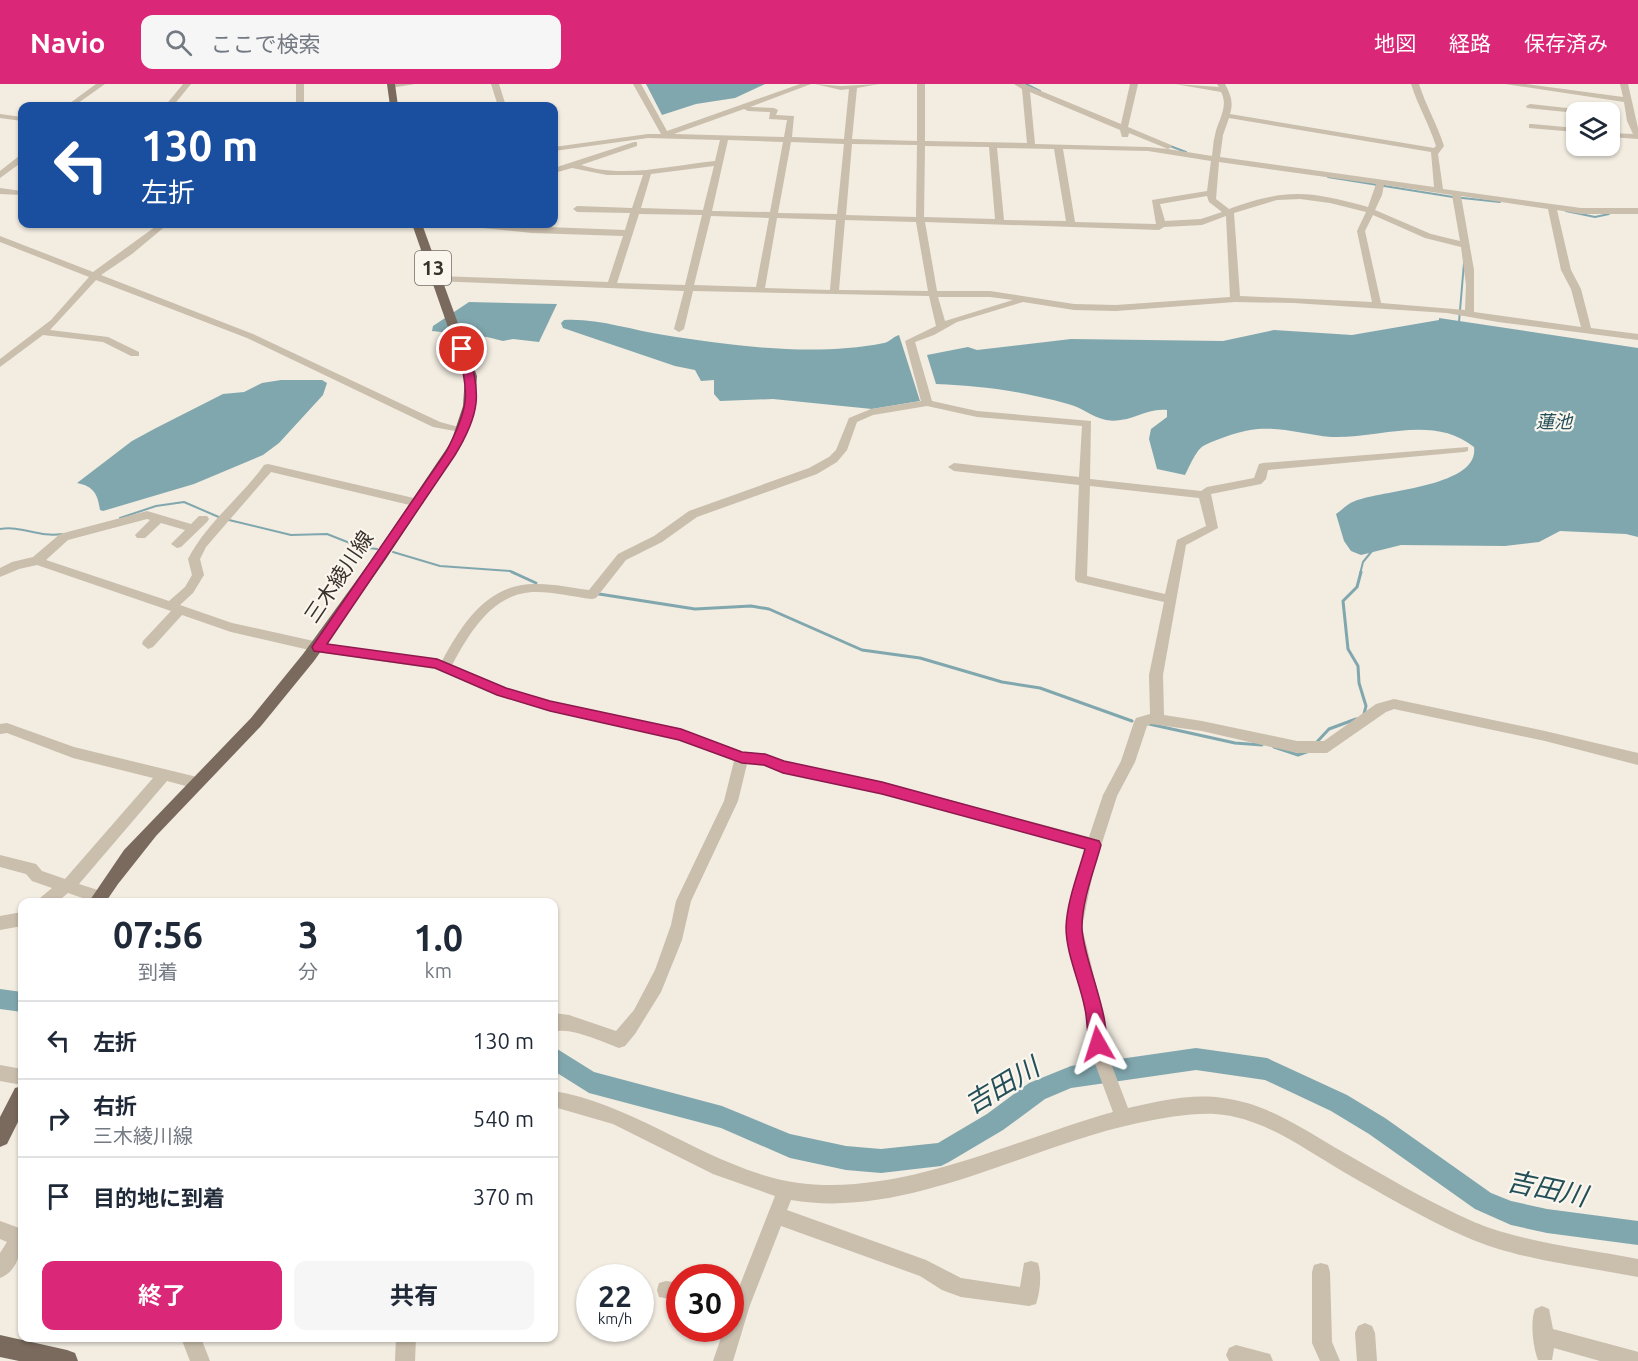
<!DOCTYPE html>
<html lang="ja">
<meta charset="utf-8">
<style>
body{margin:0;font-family:Ubuntu,"Noto Sans JP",sans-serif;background:#f6f6f7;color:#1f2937;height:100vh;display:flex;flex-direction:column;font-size:22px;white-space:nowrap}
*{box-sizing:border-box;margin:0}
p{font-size:20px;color:#747a83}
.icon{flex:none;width:33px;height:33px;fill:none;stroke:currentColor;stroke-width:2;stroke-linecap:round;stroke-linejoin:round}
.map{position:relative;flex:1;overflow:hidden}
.side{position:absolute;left:18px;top:814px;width:540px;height:444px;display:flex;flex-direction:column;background:#fff;border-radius:12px;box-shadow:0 2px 4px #0004}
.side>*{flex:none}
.top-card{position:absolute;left:18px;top:18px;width:540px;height:126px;border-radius:12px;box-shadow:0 2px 4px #0004;background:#1a4fa0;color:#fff;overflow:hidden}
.fabs{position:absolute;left:1566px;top:18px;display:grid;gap:12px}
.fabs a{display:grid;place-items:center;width:54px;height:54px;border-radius:12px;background:#fff;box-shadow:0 2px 4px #0004;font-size:30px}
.speed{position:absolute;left:576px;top:1180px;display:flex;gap:12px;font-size:30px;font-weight:700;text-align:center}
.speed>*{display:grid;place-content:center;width:78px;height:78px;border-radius:50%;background:#fff;box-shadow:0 2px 4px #0004;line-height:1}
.speed small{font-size:15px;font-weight:400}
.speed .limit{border:9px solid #d22;background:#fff;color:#111}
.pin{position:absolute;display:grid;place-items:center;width:51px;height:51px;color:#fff;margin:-26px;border:3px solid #fff;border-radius:50%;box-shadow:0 2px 6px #0007}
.me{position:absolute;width:66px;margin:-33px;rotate:354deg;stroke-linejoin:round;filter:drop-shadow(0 0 4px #0008)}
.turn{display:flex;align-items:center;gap:21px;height:126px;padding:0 24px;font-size:27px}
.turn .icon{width:78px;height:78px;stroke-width:2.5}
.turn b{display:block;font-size:42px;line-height:51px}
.eta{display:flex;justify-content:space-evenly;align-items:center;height:102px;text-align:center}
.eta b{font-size:36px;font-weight:700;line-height:42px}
.button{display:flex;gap:12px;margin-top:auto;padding:12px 24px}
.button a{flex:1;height:69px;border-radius:12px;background:#db2777;color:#fff;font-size:24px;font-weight:700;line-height:69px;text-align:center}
.button a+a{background:#f6f6f7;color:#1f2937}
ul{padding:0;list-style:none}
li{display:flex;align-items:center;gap:18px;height:78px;padding:0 24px;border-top:2px solid #e0e1e3}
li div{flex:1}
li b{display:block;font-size:22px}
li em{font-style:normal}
header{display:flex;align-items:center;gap:36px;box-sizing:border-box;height:84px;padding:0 30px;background:#db2777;color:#fff}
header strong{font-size:28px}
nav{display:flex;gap:33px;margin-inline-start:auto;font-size:21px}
.search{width:420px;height:54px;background:#f6f6f7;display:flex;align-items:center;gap:15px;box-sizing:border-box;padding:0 21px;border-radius:12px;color:#747a83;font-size:22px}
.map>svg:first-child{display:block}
.water{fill:#81a7ae}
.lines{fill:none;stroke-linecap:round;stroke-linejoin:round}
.stream-far1{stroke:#81a7ae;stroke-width:2}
.stream{stroke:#81a7ae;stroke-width:3}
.river{fill:#81a7ae;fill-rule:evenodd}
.minor{fill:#cabead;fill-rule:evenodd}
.major{fill:#7a6a5d;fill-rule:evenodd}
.route{fill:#db2777;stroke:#8e194d;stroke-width:1.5}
.labels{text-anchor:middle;stroke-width:4.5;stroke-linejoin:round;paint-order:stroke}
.far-water-label{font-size:18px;font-style:italic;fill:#234f59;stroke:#faf6ee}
.shield{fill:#faf6ee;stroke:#736c66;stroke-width:1.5}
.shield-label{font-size:20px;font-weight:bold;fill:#39312b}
.street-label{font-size:21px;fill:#39312b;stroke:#faf6ee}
.near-water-label{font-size:27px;font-style:italic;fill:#234f59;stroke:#faf6ee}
</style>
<header>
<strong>Navio</strong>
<div class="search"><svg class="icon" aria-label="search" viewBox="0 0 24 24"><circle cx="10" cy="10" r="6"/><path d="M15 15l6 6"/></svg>ここで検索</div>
<nav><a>地図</a><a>経路</a><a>保存済み</a></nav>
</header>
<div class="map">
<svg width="1638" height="1277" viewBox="0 0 1638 1277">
<rect width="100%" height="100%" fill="#f2ece1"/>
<path class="water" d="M646,0H765L735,14L696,20L662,31Z
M469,218L557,220L539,258L513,255L503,257L487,253L432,247L433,242Z
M1439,234L1638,264V453L1626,450L1560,447L1539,458L1505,462L1401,461L1361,471L1351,467L1344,457L1336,430C1342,426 1348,419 1355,417C1381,406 1480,403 1474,363C1433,330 1378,355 1331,353C1307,351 1282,343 1258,345C1242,346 1220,354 1205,361C1196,365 1190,382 1185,391L1157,385L1149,355L1151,345L1167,333V326C1143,324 1131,340 1106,336C1092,333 1081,323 1068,320C1020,307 985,302 936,300L927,271L968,263L977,266L1071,255L1223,257L1274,246L1352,251L1439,236Z
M564,236C597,234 631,246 664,251C734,262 813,273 884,259C890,258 892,253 899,251L920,317L872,325L773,315L720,317L714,310V296L701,297L695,286L675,282L563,244L561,239Z
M281,296H322L327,299L323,311L279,359L263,371L194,400L103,427L100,426C98,411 94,402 77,399L132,357L156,344L223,310L244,308L262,299Z"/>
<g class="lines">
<path class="stream-far1" d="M1026,0L1040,7
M1170,62L1186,68
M1328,93L1453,113L1500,118
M1566,127L1595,133L1609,130
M1459,238L1464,179
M120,434L156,422L184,418L221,434
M229,436L291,451L327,450L360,463L377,465
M0,445C21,441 40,454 62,450
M393,468L440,482L510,487L516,490
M1360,490L1363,478L1372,467"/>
<path class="stream" d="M512,488L536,499
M1361,488L1357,503L1343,517L1348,565L1358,582L1359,599L1366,622L1364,630
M599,510L695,525L751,522L769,525L862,566L920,574L1002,598L1040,604L1132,637
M1149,640L1235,659L1262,661
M1315,660L1329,645L1356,635
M1274,663L1298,671L1312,666"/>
<path class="river" d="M0,905L22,908V928L0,925Z
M554,963L594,988L722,1022L790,1050L846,1062L881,1065L938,1059L987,1030L1029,999L1071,982L1196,964L1267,974L1347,1011L1385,1034L1491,1109L1511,1117L1547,1125L1638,1137V1161L1547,1149L1511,1141L1475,1125L1369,1050L1331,1027L1265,996L1196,986L1071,1004L1045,1015L1003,1046L949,1078L941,1082L881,1089L846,1086L790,1074L721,1044L589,1009L554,987Z"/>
<path class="minor" d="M96,0H105L74,22H66Z
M183,0H191L173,22H165Z
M296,0H304V22H296Z
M390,0H415L391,4L387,2Z
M491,0H499L506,22H498Z
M633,0H641L667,47L800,0H811L750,23L774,24L778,26L776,31L794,32L792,53L844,55L849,5L841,6L815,0L841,2L879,0L857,4L852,55L917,57V0H925V57L1027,59L1022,5L1014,0H1024L1121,40L1130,0H1138L1128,43L1171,61L1172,63L1168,65L1212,72C1213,65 1213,58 1215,51C1218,36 1229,23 1221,8L1175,0L1219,3L1217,0H1225C1230,10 1234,17 1230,30L1434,64L1436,62C1429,40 1418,22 1411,0H1419C1426,22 1437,40 1444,62L1438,70L1443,105L1581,124H1638V130H1581L1557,126L1571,186L1581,205L1591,244L1638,250V256L1498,238L1447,229L1294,219L1235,218L1116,227L1074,226L1023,218L957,238L934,251L915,258L932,317L977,327L1091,337L1090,395L1201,407L1207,403L1254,394L1259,380L1263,379L1468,363V367L1464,368L1268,386L1266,395L1261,400L1211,410L1218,444L1186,461L1163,591L1164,631L1202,637L1297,657H1324L1376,620L1394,615L1545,647L1638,669V681L1545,657L1394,625L1386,628L1327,669H1297L1202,647L1151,640L1147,642L1135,678L1117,712L1094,784L1082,843L1102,925L1107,969L1128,1024C1159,1017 1192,1009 1223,1014C1264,1019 1299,1042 1334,1063C1380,1089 1426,1117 1474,1138C1521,1158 1587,1165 1638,1175V1193C1582,1182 1518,1176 1466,1153C1423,1134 1382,1110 1342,1087C1303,1064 1262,1033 1215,1030C1189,1029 1164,1034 1138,1039C1028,1062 907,1136 791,1116L787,1126L926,1176L961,1194L1020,1203L1024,1179L1031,1177L1038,1179C1042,1191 1040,1208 1036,1220L1029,1222L961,1213L942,1206L920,1192L781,1142L750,1221L733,1277H713L724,1245H730L732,1221L775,1112L713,1090L613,1040L554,1023V1007C629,1020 688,1067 760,1090C874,1128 1004,1058 1113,1028L1091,969L1086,925L1066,843L1086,765L882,710L783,689L764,682L747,680L738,717L691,817L682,856L661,908L635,950L625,962L619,964C603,958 569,942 554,948V929L569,931L616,947L634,926L655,886L671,841L676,817L724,717L734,677L679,656L550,627L502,613L435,585L318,568L231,548L182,531L153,563L148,565L142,560L143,557L171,527L37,481L19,485L0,493V484L12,478L33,473L60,450L147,427L191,440L199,432H207L209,435L207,438L181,463L177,464L171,460L185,446L161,439L145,454H137L135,451L150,436L147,435L68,456L46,476L169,517L185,503L192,491L188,475C207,438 240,415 264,381L268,380L418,415L424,419L418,423L271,388L206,463L200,475L204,491L193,509L180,521L232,539L318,558L442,577C463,538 489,498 538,500C555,500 572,504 589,506L618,470L654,452L689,427L809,384L829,373L836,366L849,334L871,325L921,317L905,257L936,242L929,212L693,207L684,245L679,248L674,245L684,207L434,197L432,195L437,192L608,198L623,152L532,149L473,143L469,140L625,146L630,129L577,128L573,125L577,122L632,124L643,91H607L572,84L554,89V84L634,58H637V62L581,81C624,95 672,81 715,77L720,56L648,54L554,67V63L648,50H661ZM1030,8L1120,46L1122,53H1128L1129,49L1168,65L1148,63L1035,60ZM744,25L748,27L770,28L769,35L787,36L784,53L674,50ZM1229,34L1431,68L1434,103L1220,73L1223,51ZM728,56L783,58L770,128L712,127ZM791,58L844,60L837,130L778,129ZM852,60L917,61L916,133L846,131ZM925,62L989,63L995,135L924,133ZM997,64L1054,65L1066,137L1004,136ZM1063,65L1148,67L1211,77L1207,107L1152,116L1156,140L1075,138ZM1219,78L1376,100L1368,123C1309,107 1287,104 1229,125L1216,115ZM714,82L703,126L641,124L651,90ZM1384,101L1452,111L1460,157L1431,150L1375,126L1382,111ZM1207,112L1209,118L1222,128L1201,135L1165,137L1160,120ZM1461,112L1548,125L1561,186L1571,205L1581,243L1474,228V186ZM1300,115L1330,119L1366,128L1357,147L1372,218L1240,212L1234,129L1277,116ZM639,130L702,131L685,201L617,199ZM1373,131L1425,154L1461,163L1466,201L1465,226L1381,219L1365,147ZM711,132L769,134L756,203L694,201ZM1226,132L1230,213L1116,221L1074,220L990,207H937L925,138L1159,146L1164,143L1202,141ZM777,134L836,136L830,206L765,204ZM845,136L916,138L928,207L839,206ZM938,213H990L1013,216L945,237ZM927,322L977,333L1082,342L1079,393L954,379L948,383L954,387L1079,401L1075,495L1077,498L1164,518L1149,591L1150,630L1136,634L1134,638L1121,677L1103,711L1089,753L882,698L784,678L765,670L743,668L681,646L550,617L506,604L452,581C470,548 493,508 536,508C555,508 574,513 592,515L596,514L626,476L662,458L697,433L817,390L837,378L847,366L857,338L873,331ZM1090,402L1199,414L1206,442L1177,456L1165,510L1087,492Z
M1505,0H1526L1623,13L1620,0H1628L1638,44V55L1610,53V49L1633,50L1627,37L1624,18Z
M1530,20L1585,26L1589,28L1576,29L1527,24L1526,22Z
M0,30L22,33V37L0,34Z
M1532,40L1576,44V48L1529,44V40Z
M19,72H22V78L0,94V87Z
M0,104L22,107V111L0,110Z
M159,140H168L132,170L101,191L253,250L440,338L466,345V349L433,343L247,254L96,196L50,246L108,253L139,268V272H131L103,258L43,251L0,283V275L51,236L89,193L0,158V152L93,188Z
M7,639L74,663L197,693L202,695L204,699L202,703L197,705L167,697L79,800L104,808L107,813L104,818L97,819L68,809L56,819H37L40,814L52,804L32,797L26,790L0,783V771L36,780L42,787L65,795L153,694L73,674L7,649L0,650V640Z
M22,828V842L0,846V832Z
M0,981L22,985V1001L0,997Z
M0,1137L22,1145C22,1163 20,1186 0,1194V1169L7,1158L0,1155Z
M1321,1179L1328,1181L1330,1188L1332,1258L1340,1277H1320L1312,1259V1188L1314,1181Z
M666,1197L680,1199V1217L659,1213L657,1206L659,1199Z
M1542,1222L1549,1225L1553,1245L1635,1267L1638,1268V1277H1600L1554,1264L1552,1276H1538C1533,1263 1530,1238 1535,1225Z
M1365,1239L1372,1242L1375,1249L1377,1277H1357L1355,1249L1358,1242Z
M181,1254H201L210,1277H190Z
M396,1254H416L415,1277H395Z
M1236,1261L1270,1270L1273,1277H1229L1226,1271L1229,1264Z"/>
<path class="major" d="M387,0H395L398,22H390Z
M412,140H422L477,292L475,322L463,358L386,475L314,577L261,642L156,752L118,800L105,819H88L124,766L251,634L303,570L377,468L451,358L463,322L465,292Z
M22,1002V1030L7,1060L0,1063V1033L15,1004Z
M0,1251L67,1266L75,1269L78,1277H19L0,1273Z"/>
</g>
<path class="route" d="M462,262L467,265C482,309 480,330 455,371L327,560L437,575L506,604L550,617L681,645L742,668L765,670L784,677L882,698L1099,757L1101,761C1094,787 1082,816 1082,843C1082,874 1115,940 1104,966L1098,969L1092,966C1086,953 1088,938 1085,925C1080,898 1066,870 1066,843C1067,817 1078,790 1085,765L882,710L783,689L764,681L742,679L679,656L550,627L497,611L435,584L314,567L312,563L314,560L446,368C468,326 471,310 457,265Z"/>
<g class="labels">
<g class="far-water-label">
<text x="1554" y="344">蓮池</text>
</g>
<rect class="shield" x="415" y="167" width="36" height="34" rx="4.5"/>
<g class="shield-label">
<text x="433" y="191">13</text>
</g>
<g class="street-label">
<text transform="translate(339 493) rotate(-56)" y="7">三木綾川線</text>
</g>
<g class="near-water-label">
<text transform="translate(1002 1002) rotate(-31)" y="9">吉田川</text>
<text transform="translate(1547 1105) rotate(12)" y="9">吉田川</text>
</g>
</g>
</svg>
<div class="fabs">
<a><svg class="icon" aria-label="layers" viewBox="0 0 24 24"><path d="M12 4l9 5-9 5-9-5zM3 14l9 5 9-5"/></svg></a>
</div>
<div class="speed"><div>22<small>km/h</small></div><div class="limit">30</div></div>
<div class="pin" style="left:462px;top:265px;background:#d93025"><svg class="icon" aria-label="arrive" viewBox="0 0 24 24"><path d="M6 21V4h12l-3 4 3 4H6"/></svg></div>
<svg class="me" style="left:1098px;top:960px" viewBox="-20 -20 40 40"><path d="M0-17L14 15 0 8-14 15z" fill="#db2777" stroke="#fff" stroke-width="4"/></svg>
<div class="top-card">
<div class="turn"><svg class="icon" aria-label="left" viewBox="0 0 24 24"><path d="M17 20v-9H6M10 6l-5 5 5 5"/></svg><div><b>130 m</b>左折</div></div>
</div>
<section class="side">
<div class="eta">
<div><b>07:56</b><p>到着</p></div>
<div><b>3</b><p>分</p></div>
<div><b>1.0</b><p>km</p></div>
</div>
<ul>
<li><svg class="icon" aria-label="left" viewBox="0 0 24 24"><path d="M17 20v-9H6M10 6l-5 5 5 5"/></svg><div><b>左折</b></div><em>130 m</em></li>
<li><svg class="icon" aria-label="right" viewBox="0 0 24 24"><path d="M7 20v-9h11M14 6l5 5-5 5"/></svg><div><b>右折</b><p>三木綾川線</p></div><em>540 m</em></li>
<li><svg class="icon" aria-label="arrive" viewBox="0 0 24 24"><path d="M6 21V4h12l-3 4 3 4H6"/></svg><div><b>目的地に到着</b></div><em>370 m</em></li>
</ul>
<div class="button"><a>終了</a><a>共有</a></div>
</section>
</div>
